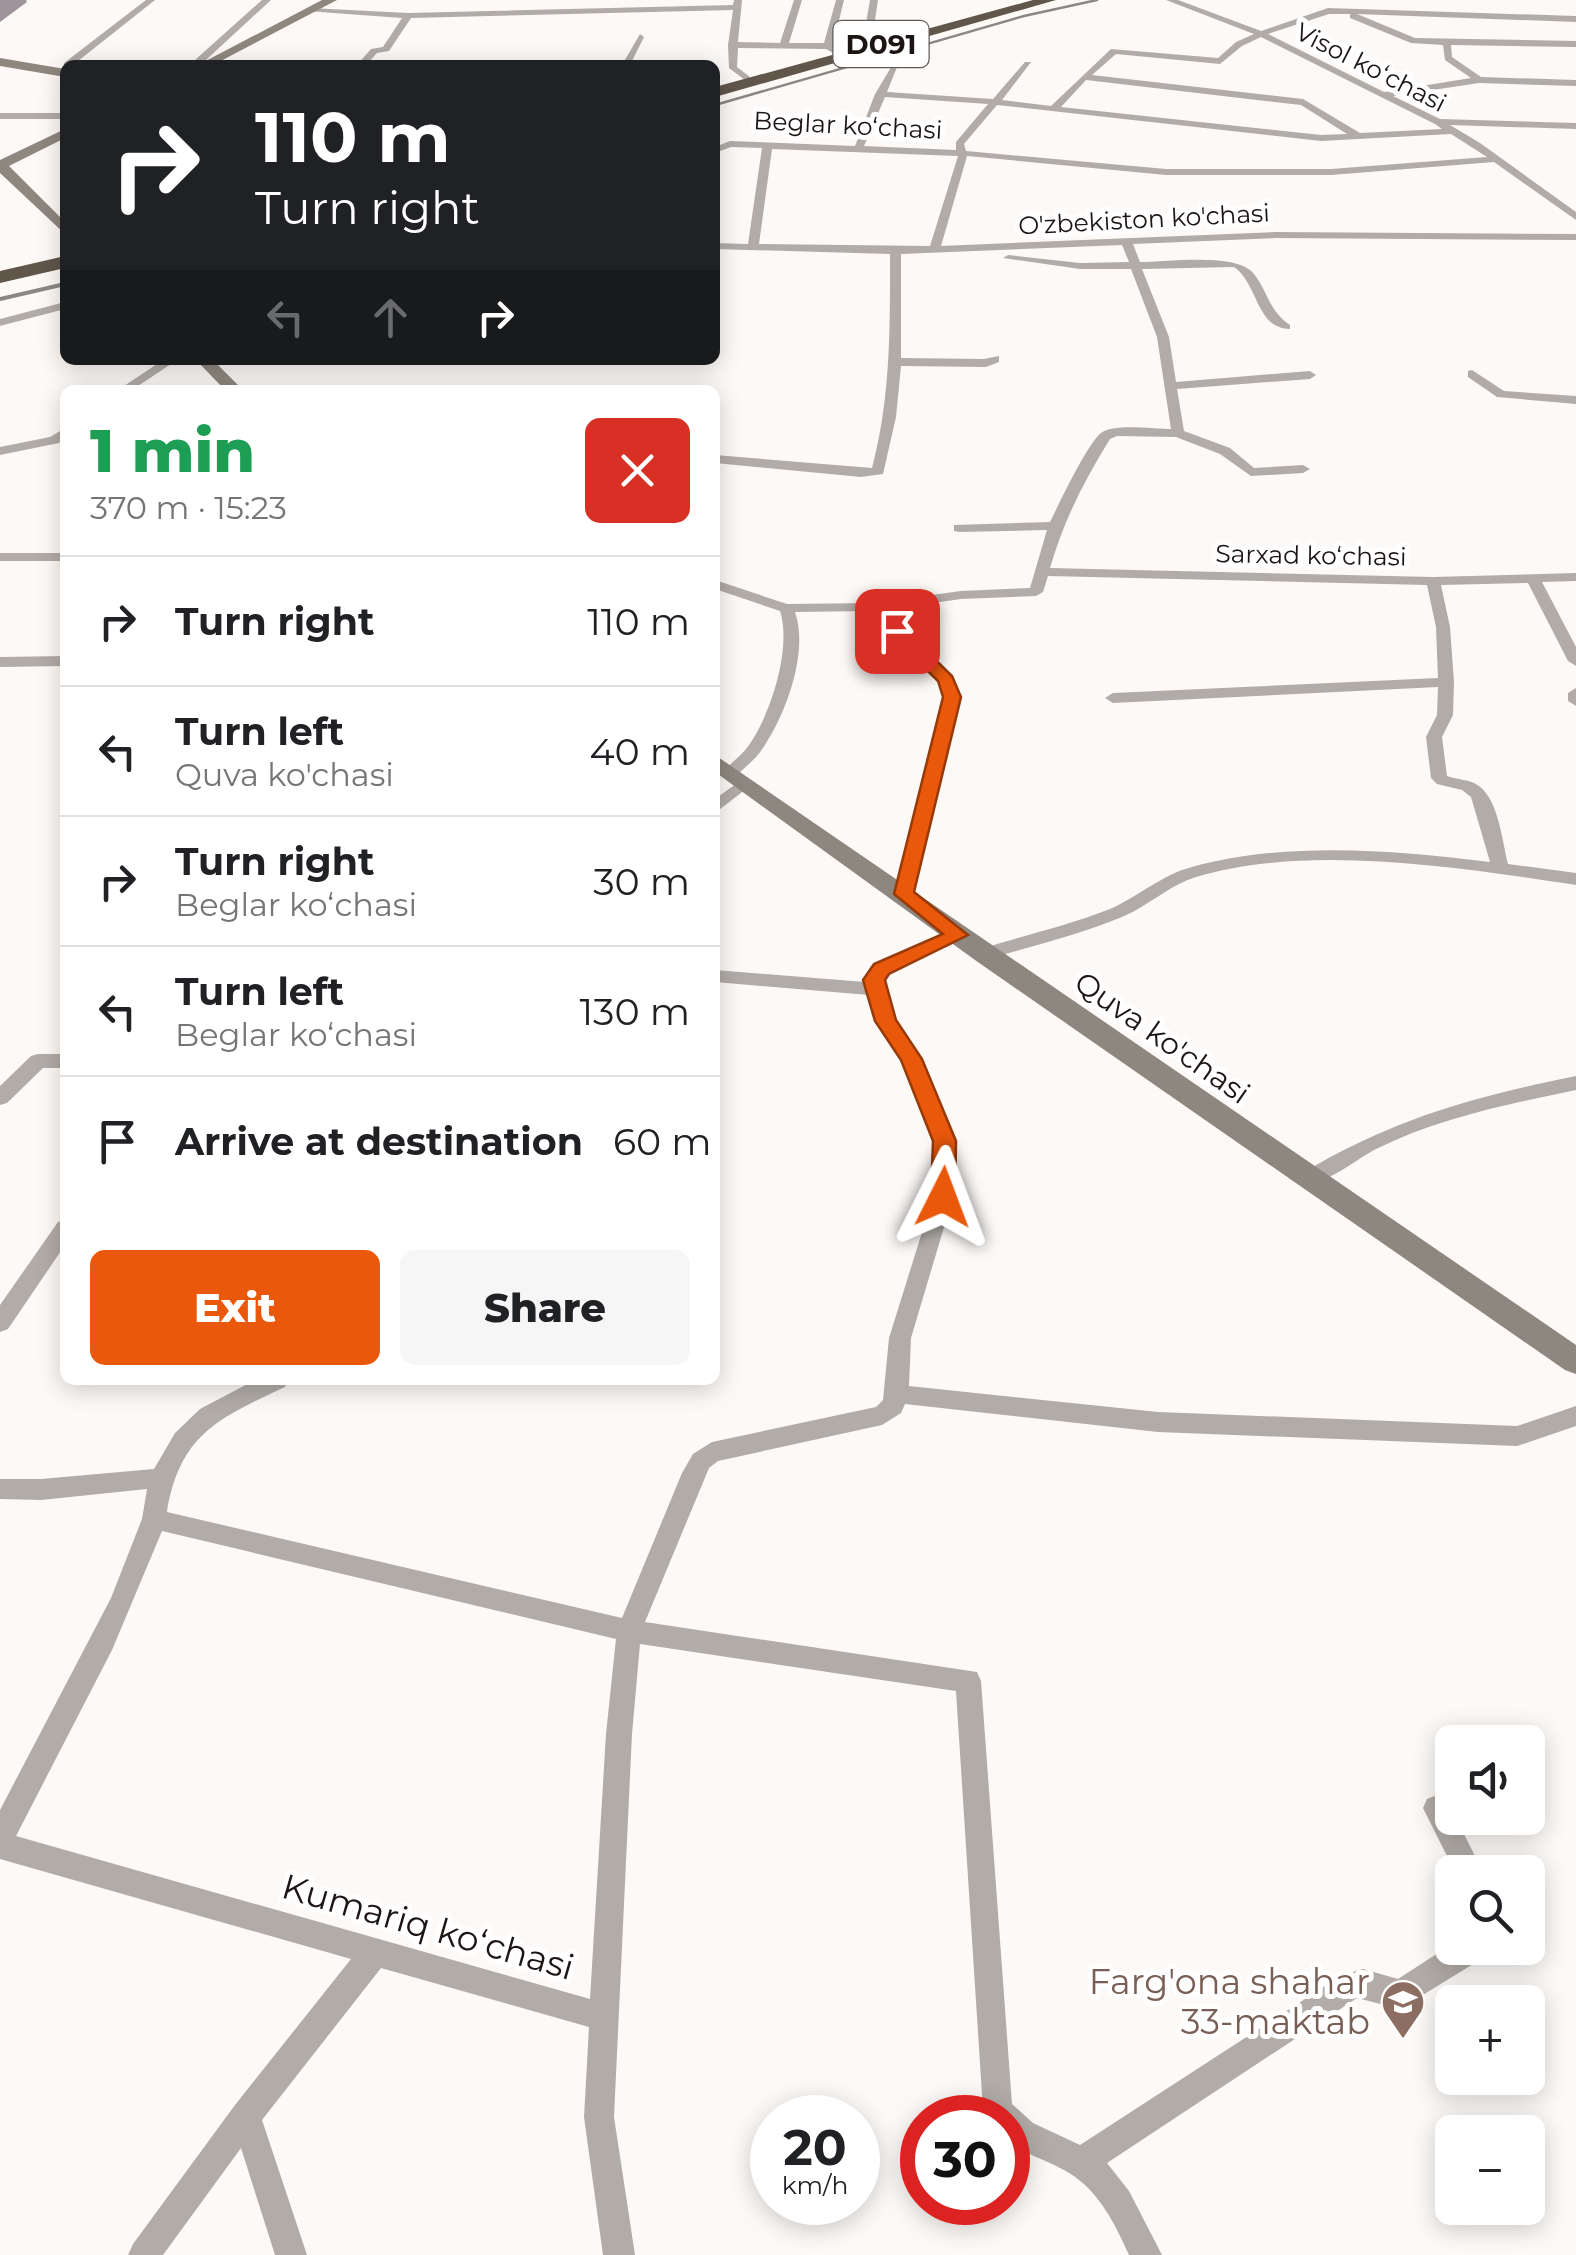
<!DOCTYPE html>
<meta charset="utf-8">
<style>
body{margin:0;font-family:Montserrat,sans-serif;background:#f6f6f6;color:#202124;height:100vh;display:flex;flex-direction:column;font-size:38px;white-space:nowrap}
*{box-sizing:border-box;margin:0}
p{font-size:32px;color:#757577}
.icon{flex:none;width:55px;height:55px;fill:none;stroke:currentColor;stroke-width:2;stroke-linecap:round;stroke-linejoin:round}
.map{position:relative;flex:1;overflow:hidden}
.drawer{position:absolute;left:60px;top:385px;width:660px;height:1000px;display:flex;flex-direction:column;background:#fff;border-radius:15px;box-shadow:0 5px 25px #0003}
.drawer>*{flex:none}
.banner{position:absolute;left:60px;top:60px;width:660px;height:305px;border-radius:15px;box-shadow:0 5px 25px #0003;background:#202124;color:#fff;overflow:hidden}
.fabs{position:absolute;left:1435px;top:1725px;display:grid;gap:20px}
.fabs a{display:grid;place-items:center;width:110px;height:110px;border-radius:15px;background:#fff;box-shadow:0 5px 25px #0003;font-size:50px}
.speed{position:absolute;left:750px;top:2095px;display:flex;gap:20px;font-size:50px;font-weight:700;text-align:center}
.speed>*{display:grid;place-content:center;width:130px;height:130px;border-radius:50%;background:#fff;box-shadow:0 5px 25px #0003;line-height:1}
.speed small{font-size:25px;font-weight:400}
.speed .limit{border:15px solid #d22;background:#fff;color:#111}
.pin{position:absolute;display:grid;place-items:center;width:85px;height:85px;color:#fff;margin:-42px;border-radius:20px;box-shadow:0 5px 15px #0006}
.me{position:absolute;width:110px;margin:-55px;rotate:3deg;stroke-linejoin:round;filter:drop-shadow(0 0 8px #0008)}
.turn{display:flex;align-items:center;gap:35px;height:210px;padding:0 30px;font-size:45px}
.turn .icon{width:130px;height:130px;stroke-width:2.5}
.turn b{display:block;font-size:70px;line-height:85px}
.lanes{display:flex;align-items:center;height:95px;padding:0 30px;background:#0003;justify-content:center;gap:50px;direction:ltr}
.lanes .off{opacity:.35}
.round{display:grid;place-items:center;flex:none;width:105px;height:105px;border-radius:15px;background:#f6f6f6}
.headline{display:flex;align-items:center;justify-content:space-between;height:170px;padding:0 30px}
h1{font-size:60px;font-weight:800;line-height:75px;color:#1e9e55}
.primary-button{display:flex;gap:20px;margin-top:auto;padding:20px 30px}
.primary-button a{flex:1;height:115px;border-radius:15px;background:#ea580c;color:#fff;font-size:40px;font-weight:800;line-height:115px;text-align:center}
.primary-button a+a{background:#f6f6f6;color:#202124}
ul{padding:0;list-style:none}
li{display:flex;align-items:center;gap:30px;height:130px;padding:0 30px;border-top:2px solid #e0e0e0}
li div{flex:1}
li b{display:block;font-size:38px}
li em{font-style:normal}
.map>svg:first-child{display:block}
.lines{fill:none;stroke-linecap:round;stroke-linejoin:round}
.street{fill:#b1aca7;fill-rule:evenodd}
.secondary{fill:#8e877f;fill-rule:evenodd}
.highway{fill:#60564a;fill-rule:evenodd}
.rail-far1{stroke:#8c8785;stroke-width:2.5}
.rail{stroke:#8c8785;stroke-width:4}
.shaded-wall{fill:#9f949b}
.route{fill:#ea580c;stroke:#983908;stroke-width:2.5}
.labels{text-anchor:middle;stroke-width:10;stroke-linejoin:round;paint-order:stroke}
.far-street-label{font-size:25px;fill:#1c1513;stroke:#fff}
.shield{fill:#fff;stroke:#605b5a;stroke-width:2.5}
.shield-label{font-size:28px;font-weight:bold;fill:#1c1513}
.street-label{font-size:30px;fill:#1c1513;stroke:#fff}
.near-street-label{font-size:35px;fill:#1c1513;stroke:#fff}
.near-education-label{font-size:35px;fill:#785e54;stroke:#fff;text-anchor:end}
</style>
<div class="map">
<svg width="1576" height="2255" viewBox="0 0 1576 2255">
<rect width="100%" height="100%" fill="#fdf9f7"/>
<g class="lines">
<path class="street" d="M146,0H155L73,65L64,67V63Z
M262,0H271L206,60L211,61V65L196,63V59Z
M734,0H742L738,42L780,43L794,0H802L789,43H824L836,0H844L833,45L839,51L835,54L826,49L738,48L737,67L750,77L745,80L729,68L728,45L733,10L411,18L389,51L377,53L366,65H357L371,49L383,47L402,18L306,11L310,8L408,13L733,5Z
M870,0H878L873,33L882,39L878,42L864,34Z
M1166,0H1178L1261,31L1328,8L1576,16V22L1357,14L1415,38L1576,41V47L1451,45L1452,57L1481,77L1576,80V86L1479,83L1393,96L1440,119L1576,123V129L1450,125L1480,143L1576,212V220L1494,162L1331,175H1166L967,156L941,246L1275,232L1576,234V240L1275,238L1133,244L1140,262C1167,262 1238,252 1254,274C1268,292 1269,311 1290,325V329C1256,329 1258,283 1234,267L1142,269L1169,337L1176,382L1310,371L1316,375L1310,379L1177,389L1184,431L1230,448L1254,468L1303,465L1310,469L1303,473L1251,476L1220,454L1176,437L1117,436L1110,439C1084,481 1064,520 1050,568L1433,577L1576,573V581L1542,582L1576,647V666L1568,661L1528,583L1441,585L1450,627L1454,682L1453,715L1442,737L1447,776C1457,780 1470,779 1479,786C1499,801 1502,841 1508,864L1576,873V885C1462,868 1308,843 1196,877C1170,885 1148,906 1122,917C1078,935 1030,947 984,960L975,954L978,950C1021,936 1067,926 1110,909C1138,897 1161,875 1192,867C1287,841 1393,850 1490,862L1471,797L1462,790L1437,784L1431,778L1426,737L1437,715L1438,687L1113,703L1105,698L1113,693L1438,678L1436,627L1427,585L1048,576L1043,592L1036,596L961,599L884,610L951,677L960,697L910,899L904,901L895,895L944,697L939,682L869,611L795,612C809,652 786,714 763,748C756,759 745,767 736,776H724L722,773C730,763 742,756 749,745C771,714 792,647 780,611L715,589V580L787,604L873,603L961,591L1030,588L1047,530L959,532L954,531V525L1050,522C1059,504 1087,444 1101,433C1113,423 1155,429 1171,429L1157,337L1131,269H1080L1003,258L1008,255L1080,263L1129,262L1122,245L901,254V358L984,359L999,356V362L986,367L901,366L896,417L883,474L861,477L715,463V455L872,468C891,397 890,326 890,254L715,249V243L748,244L762,148L731,147L715,153V147L730,141L855,146L875,94L893,64L897,67L887,92L993,99L1025,62H1031L1002,100L1051,106L1111,49L1218,58L1236,42L1254,34ZM1329,14H1350V18L1411,43L1443,45L1445,60L1471,78L1384,92L1268,34ZM1261,37L1435,124L1442,129L1360,133L1303,99L1092,75L1116,54L1220,64L1242,46ZM1086,80L1301,105L1347,134L1321,135L1061,107ZM885,97L988,104L956,142V150L864,146ZM997,105L1321,141L1451,134L1487,157L1331,169H1166L966,151L964,144ZM772,149L958,156L930,246L759,244Z
M640,34L644,37L630,65H622Z
M0,113H65V119H0Z
M65,302V309L0,326V319Z
M163,360H177L132,390H118Z
M1472,370L1504,391L1576,396V404L1497,397L1468,377V371Z
M65,428V438L59,443L0,455V447L50,437Z
M0,553H65V561H0Z
M65,656V666L0,667V657Z
M1576,688V706L1568,701V693Z
M744,778L752,783L750,786L715,813V799Z
M958,929L964,931L967,935L964,939L888,973L883,980L895,1020L921,1059L955,1141L957,1161L953,1197L911,1338L909,1386L1158,1412L1517,1426L1576,1406V1426L1517,1446L1158,1432L905,1404L901,1413L882,1425L718,1461L709,1468L645,1622L977,1672L981,1681L1012,2104L1033,2123L1080,2145L1342,1975L1363,1969L1398,1979L1452,1944V1948H1487L1483,1958L1400,2009L1357,1998L1107,2163L1129,2191L1162,2255H1129C1115,2224 1099,2191 1069,2173C1051,2162 1030,2156 1012,2145L1008,2141V2118H986L983,2110L956,1691L640,1644L632,1734L614,2117L635,2255H603L584,2117L589,2027L381,1968L262,2120L307,2255H275L241,2148L163,2255H128L133,2244L235,2105L351,1959L0,1859V1810L111,1598L142,1519L147,1489L41,1500L0,1499V1479H41L154,1469L175,1433L200,1409L255,1380H288L285,1387C219,1418 180,1434 167,1512L622,1618L682,1473L693,1454L712,1442L876,1407L883,1400L889,1338L933,1197L937,1161L935,1141L902,1060L877,1021L869,995L715,982V970L865,982L876,965ZM162,1531L616,1639L606,1734L590,1999L16,1836L112,1650Z
M38,1054H65V1068H43L7,1103L0,1105V1086L31,1056Z
M1576,1076V1090C1508,1104 1439,1118 1376,1149C1358,1158 1319,1190 1301,1184L1298,1179L1301,1174C1392,1119 1473,1097 1576,1076Z
M65,1220V1245L8,1329L0,1332V1305L58,1222Z
M1437,1795L1447,1799L1452,1818H1456L1483,1872H1455L1423,1808L1427,1799Z"/>
<path class="secondary" d="M322,0H337L213,65H198Z
M0,58L65,69V77L0,66Z
M65,129V138L9,166L65,222V234L0,173V160Z
M196,360H213L243,390H225Z
M715,755L1576,1345V1374L1565,1370L975,960L715,772Z"/>
<path class="highway" d="M1033,0H1056L715,97V87Z
M65,256V268L0,283V271Z"/>
<path class="rail-far1" d="M715,105L1024,16L1097,0"/>
<path class="rail" d="M0,299L65,284"/>
</g>
<path class="shaded-wall" d="M0,0H26L27,2L0,22Z"/>
<path class="route" d="M891,628H903L952,676L961,697L914,892L968,935L889,974L885,980L896,1020L922,1059L956,1141L955,1197L943,1206L931,1197L933,1141L901,1060L875,1021L863,980L874,964L943,934L894,894L943,697L938,681L891,635Z"/>
<defs>
<g id="school-pin" transform="scale(2.25)"><path d="M0 17L-7.5 6A9.5 9.5 0 1 1 7.5 6Z" fill="#8d6e63" stroke="#fff"/><path d="M0-5L7-2L0 1L-7-2ZM-4 1L0 2.5L4 1V4Q0 6-4 4Z" fill="#fff"/></g>
</defs>
<g fill-rule="evenodd">
<use href="#school-pin" x="1403" y="2002"/>
</g>
<g class="labels">
<g class="far-street-label">
<text transform="translate(1371 67) rotate(27)" y="9">Visol koʻchasi</text>
<text transform="translate(848 125) rotate(3)" y="9">Beglar koʻchasi</text>
<text transform="translate(1144 219) rotate(-3)" y="9">O'zbekiston ko'chasi</text>
<text transform="translate(1311 555) rotate(1)" y="9">Sarxad koʻchasi</text>
</g>
<rect class="shield" x="833.5" y="21" width="95" height="46" rx="8"/>
<g class="shield-label">
<text x="881" y="54">D091</text>
</g>
<g class="street-label">
<text transform="translate(1162 1038) rotate(35)" y="10">Quva ko'chasi</text>
</g>
<g class="near-street-label">
<text transform="translate(428 1927) rotate(16)" y="12">Kumariq koʻchasi</text>
</g>
<g class="near-education-label">
<text x="1370" y="1994">Farg'ona shahar<tspan x="1370" dy="40">33-maktab</tspan></text>
</g>
</g>
</svg>
<div class="fabs">
<a><svg class="icon" aria-label="sound" viewBox="0 0 24 24"><path d="M4 9h4l5-4v14l-5-4H4zM17 9q2 3 0 6"/></svg></a>
<a><svg class="icon" aria-label="search" viewBox="0 0 24 24"><circle cx="10" cy="10" r="6"/><path d="M15 15l6 6"/></svg></a>
<a>+</a>
<a>−</a>
</div>
<div class="speed"><div>20<small>km/h</small></div><div class="limit">30</div></div>
<div class="pin" style="left:897px;top:631px;background:#d93025"><svg class="icon" aria-label="arrive" viewBox="0 0 24 24"><path d="M6 21V4h12l-3 4 3 4H6"/></svg></div>
<svg class="me" style="left:943px;top:1197px" viewBox="-20 -20 40 40"><path d="M0-17L14 15 0 8-14 15z" fill="#ea580c" stroke="#fff" stroke-width="4"/></svg>
<div class="banner">
<div class="turn"><svg class="icon" aria-label="right" viewBox="0 0 24 24"><path d="M7 20v-9h11M14 6l5 5-5 5"/></svg><div><b>110 m</b>Turn right</div></div>
<div class="lanes"><svg class="icon off" aria-label="left" viewBox="0 0 24 24"><path d="M17 20v-9H6M10 6l-5 5 5 5"/></svg><svg class="icon off" aria-label="ahead" viewBox="0 0 24 24"><path d="M12 20V5M6 11l6-6 6 6"/></svg><svg class="icon" aria-label="right" viewBox="0 0 24 24"><path d="M7 20v-9h11M14 6l5 5-5 5"/></svg></div>
</div>
<section class="drawer">
<div class="headline"><div><h1>1 min</h1><p>370 m · 15:23</p></div><a class="round" style="background:#d93025;color:#fff"><svg class="icon" aria-label="close" viewBox="0 0 24 24"><path d="M6 6l12 12M18 6L6 18"/></svg></a></div>
<ul>
<li><svg class="icon" aria-label="right" viewBox="0 0 24 24"><path d="M7 20v-9h11M14 6l5 5-5 5"/></svg><div><b>Turn right</b></div><em>110 m</em></li>
<li><svg class="icon" aria-label="left" viewBox="0 0 24 24"><path d="M17 20v-9H6M10 6l-5 5 5 5"/></svg><div><b>Turn left</b><p>Quva ko'chasi</p></div><em>40 m</em></li>
<li><svg class="icon" aria-label="right" viewBox="0 0 24 24"><path d="M7 20v-9h11M14 6l5 5-5 5"/></svg><div><b>Turn right</b><p>Beglar koʻchasi</p></div><em>30 m</em></li>
<li><svg class="icon" aria-label="left" viewBox="0 0 24 24"><path d="M17 20v-9H6M10 6l-5 5 5 5"/></svg><div><b>Turn left</b><p>Beglar koʻchasi</p></div><em>130 m</em></li>
<li><svg class="icon" aria-label="arrive" viewBox="0 0 24 24"><path d="M6 21V4h12l-3 4 3 4H6"/></svg><div><b>Arrive at destination</b></div><em>60 m</em></li>
</ul>
<div class="primary-button"><a>Exit</a><a>Share</a></div>
</section>
</div>
